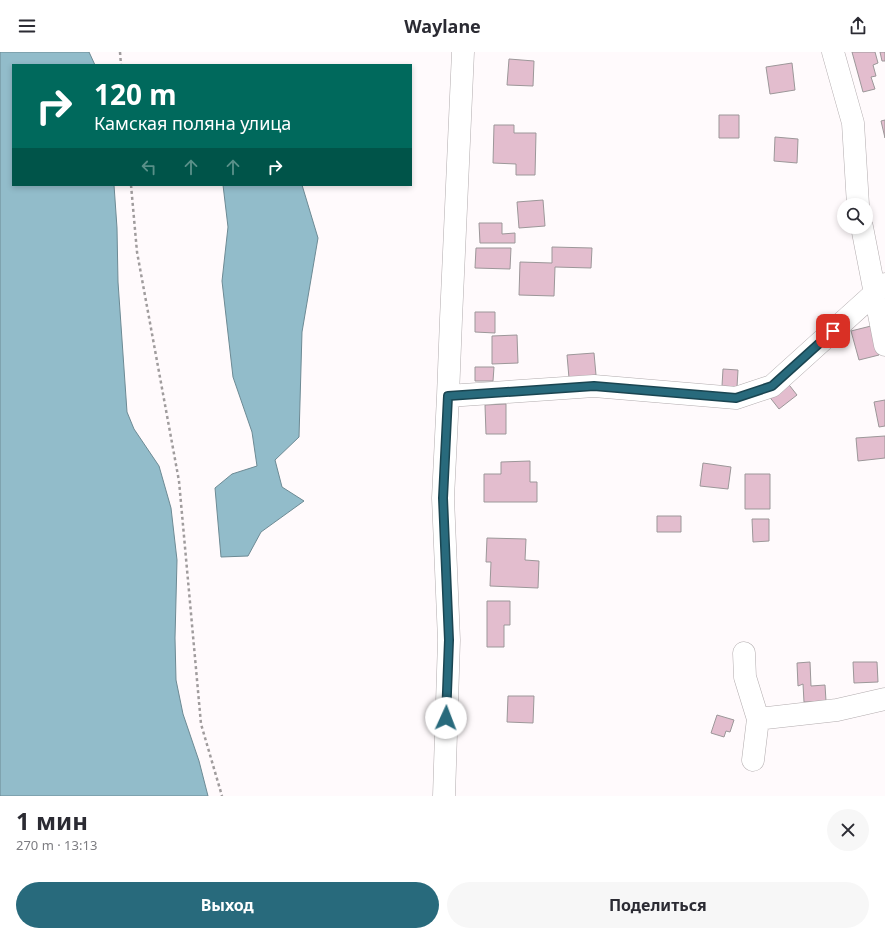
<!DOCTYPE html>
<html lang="ru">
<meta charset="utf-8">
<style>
body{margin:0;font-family:"Noto Sans",sans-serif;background:#f7f7f7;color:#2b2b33;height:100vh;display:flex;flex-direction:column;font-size:15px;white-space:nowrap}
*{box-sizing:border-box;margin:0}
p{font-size:13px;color:#7c7c81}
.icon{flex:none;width:22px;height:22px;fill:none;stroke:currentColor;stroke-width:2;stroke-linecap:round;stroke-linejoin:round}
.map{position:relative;height:744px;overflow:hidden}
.side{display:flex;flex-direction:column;background:#fff;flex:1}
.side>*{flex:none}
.guide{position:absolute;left:12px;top:12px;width:400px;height:122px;border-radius:0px;box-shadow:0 2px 6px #0003;background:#00695c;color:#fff;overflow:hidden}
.buttons{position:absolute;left:837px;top:146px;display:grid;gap:8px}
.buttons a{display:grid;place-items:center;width:36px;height:36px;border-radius:50%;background:#fff;box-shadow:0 2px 6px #0003;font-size:20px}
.pin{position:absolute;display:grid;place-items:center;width:34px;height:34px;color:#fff;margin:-17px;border-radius:8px;box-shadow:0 2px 6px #0006}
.me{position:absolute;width:44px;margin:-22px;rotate:2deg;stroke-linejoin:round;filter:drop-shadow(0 0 3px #0008)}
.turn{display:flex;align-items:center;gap:14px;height:84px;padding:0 16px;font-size:18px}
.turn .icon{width:52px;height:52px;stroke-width:2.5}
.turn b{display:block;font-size:28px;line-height:34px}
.lanes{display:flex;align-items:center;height:38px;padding:0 16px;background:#0003;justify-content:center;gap:20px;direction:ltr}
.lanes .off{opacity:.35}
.round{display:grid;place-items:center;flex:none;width:42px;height:42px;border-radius:21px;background:#f7f7f7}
.summary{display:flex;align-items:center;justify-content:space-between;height:68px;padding:0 16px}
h1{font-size:24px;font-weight:700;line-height:30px}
.button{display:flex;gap:8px;margin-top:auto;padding:8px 16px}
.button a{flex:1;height:46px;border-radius:24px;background:#286a7c;color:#fff;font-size:16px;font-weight:700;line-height:46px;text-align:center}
.button a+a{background:#f7f7f7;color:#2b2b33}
header{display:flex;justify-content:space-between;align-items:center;height:52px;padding:0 16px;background:#fff;font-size:18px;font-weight:700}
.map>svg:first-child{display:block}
.water{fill:#92bcca;stroke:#6d8a94}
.building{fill:#e3bdce;stroke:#9c9799}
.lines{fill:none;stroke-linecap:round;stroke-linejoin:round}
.minor-casing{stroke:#b2acae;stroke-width:23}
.path{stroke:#a09c9d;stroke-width:2.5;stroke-dasharray:3 3;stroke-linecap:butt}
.minor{stroke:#fff;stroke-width:22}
.route-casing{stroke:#1a4551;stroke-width:10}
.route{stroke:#286a7c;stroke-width:7}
</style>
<header><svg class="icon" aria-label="menu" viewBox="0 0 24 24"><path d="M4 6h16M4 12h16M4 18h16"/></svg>Waylane<svg class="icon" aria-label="share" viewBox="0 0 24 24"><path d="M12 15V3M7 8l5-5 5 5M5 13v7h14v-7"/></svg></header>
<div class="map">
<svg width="885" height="744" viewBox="0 0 885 744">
<rect width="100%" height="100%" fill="#fffafc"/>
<path class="water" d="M0,0H89L95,13H13V133H114L117,176L118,230L127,360L134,377L159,414L171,456L177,508L175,586L176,628L183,662L199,709L208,744H0Z
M223,133H302L318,186L302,280L299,385L275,408L282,435L304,449L261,480L248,504L221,505L215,436L232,422L257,414L252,380L233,325L222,229L228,175Z"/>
<path class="building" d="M852,0H875L878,11L873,13L876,24L871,25L875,37L863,40Z
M880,0H885V9H882Z
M509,7L534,9L533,34L507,33Z
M792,11L795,38L770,42L766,15Z
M719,63H739V86H719Z
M885,68V86L881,69Z
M494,73H514V81H536L535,123H516V112L493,111Z
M775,85L798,87L797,111L774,109Z
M543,148L545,174L519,176L517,150Z
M479,171H502V182L515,181V191H480Z
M552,195L592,196L591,216L555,215L554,244L519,243L520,210L552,211Z
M476,196H511L510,217L475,216Z
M475,260H495V281L475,280Z
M871,274L879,303L859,308L851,279Z
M517,283L518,311L492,312V284Z
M594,301L596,323L569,326L567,303Z
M475,315H494L493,329H475Z
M723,317L738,318L737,335L722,334Z
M786,329L797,343L779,357L768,343Z
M885,348V374L879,375L874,350Z
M506,352V382H486L485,353Z
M885,384V406L858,409L856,386Z
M530,409V430H537V450H484V422H501V410Z
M703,411L731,415L728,437L700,434Z
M745,422H770V457H745Z
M657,464H681V480H657Z
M752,467H769V489L753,490Z
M487,486L526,487L525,508L539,509L538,536L490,534L491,510H486Z
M487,549H510V573H504V595H487Z
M810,610L811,634L825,633L826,649L804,650L803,632L798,634L797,611Z
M853,610H877L878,630L854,631Z
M508,644H534L533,671L507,670Z
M717,663L734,668L730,680L726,679L724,685L711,681Z"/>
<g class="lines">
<g class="minor-casing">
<path id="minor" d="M833,0L853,71L858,153
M862,175L885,293
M448,344L451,267L463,0
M744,601L745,625L758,667
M753,708L758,667L837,658L885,647
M444,744L449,588L443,446L448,344L594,334L736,346L772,334L885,232"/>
</g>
<path class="path" d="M120,0L121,13
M131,133L137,200L179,429L201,672L222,744"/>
<use href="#minor" class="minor"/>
</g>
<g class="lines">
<g class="route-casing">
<path id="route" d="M446,666L449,588L443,446L448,344L594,334L736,346L772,334L833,279"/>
</g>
<use href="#route" class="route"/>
</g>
</svg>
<div class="buttons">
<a><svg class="icon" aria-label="search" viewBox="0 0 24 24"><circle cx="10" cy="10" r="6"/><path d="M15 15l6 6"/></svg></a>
</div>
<div class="pin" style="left:833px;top:279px;background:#d93025"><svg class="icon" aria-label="arrive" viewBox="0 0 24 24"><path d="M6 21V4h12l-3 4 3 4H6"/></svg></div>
<svg class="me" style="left:446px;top:666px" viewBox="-20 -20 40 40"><circle r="19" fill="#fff"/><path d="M0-13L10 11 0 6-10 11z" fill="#286a7c"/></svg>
<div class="guide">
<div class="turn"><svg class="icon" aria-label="right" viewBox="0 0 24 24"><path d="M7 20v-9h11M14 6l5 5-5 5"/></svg><div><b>120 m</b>Камская поляна улица</div></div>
<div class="lanes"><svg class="icon off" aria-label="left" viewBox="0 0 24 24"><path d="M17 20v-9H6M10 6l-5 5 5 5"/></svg><svg class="icon off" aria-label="ahead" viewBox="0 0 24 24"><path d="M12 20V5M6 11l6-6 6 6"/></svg><svg class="icon off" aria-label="ahead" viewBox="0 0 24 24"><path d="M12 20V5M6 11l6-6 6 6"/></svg><svg class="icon" aria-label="right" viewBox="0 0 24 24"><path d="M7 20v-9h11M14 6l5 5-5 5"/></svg></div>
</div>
</div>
<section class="side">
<div class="summary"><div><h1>1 мин</h1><p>270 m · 13:13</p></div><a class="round"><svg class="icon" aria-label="close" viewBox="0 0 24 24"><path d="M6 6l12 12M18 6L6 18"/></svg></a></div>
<div class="button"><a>Выход</a><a>Поделиться</a></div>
</section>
